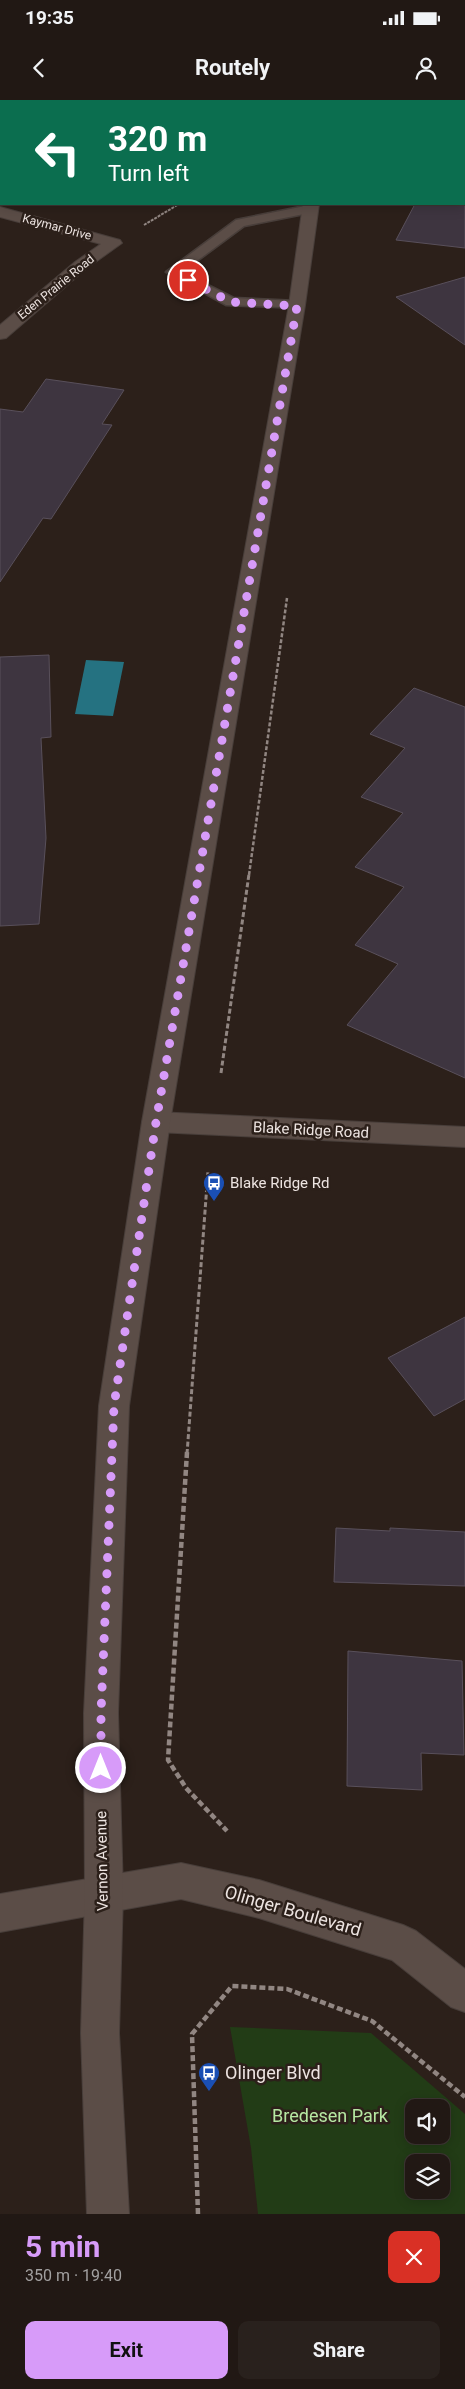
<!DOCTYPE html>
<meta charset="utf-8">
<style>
body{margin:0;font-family:Roboto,sans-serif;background:#29211d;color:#f1f3f6;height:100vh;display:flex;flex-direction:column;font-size:19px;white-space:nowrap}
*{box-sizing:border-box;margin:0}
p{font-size:16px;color:#a2a0a0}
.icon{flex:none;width:28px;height:28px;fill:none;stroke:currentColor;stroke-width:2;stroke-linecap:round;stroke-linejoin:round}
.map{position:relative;height:2114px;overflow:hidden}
.panel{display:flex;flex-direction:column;background:#211814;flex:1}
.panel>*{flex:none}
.guide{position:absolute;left:0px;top:0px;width:465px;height:105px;box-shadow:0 2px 12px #0003,0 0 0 1px #3e3734;background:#0b6e4f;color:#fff;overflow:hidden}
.controls{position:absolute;left:405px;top:1999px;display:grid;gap:10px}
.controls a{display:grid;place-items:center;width:45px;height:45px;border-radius:10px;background:#211814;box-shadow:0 2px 12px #0003,0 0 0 1px #3e3734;font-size:25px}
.pin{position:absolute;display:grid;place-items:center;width:42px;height:42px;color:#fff;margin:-21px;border:2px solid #fff;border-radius:50%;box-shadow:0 1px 5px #0007}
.me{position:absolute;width:55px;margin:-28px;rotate:0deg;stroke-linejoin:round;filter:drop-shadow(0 0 4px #0008)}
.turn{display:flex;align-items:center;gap:18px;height:105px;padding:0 25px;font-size:22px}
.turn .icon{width:65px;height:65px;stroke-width:2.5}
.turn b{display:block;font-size:35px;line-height:42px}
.round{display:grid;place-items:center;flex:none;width:52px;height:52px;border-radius:10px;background:#29211d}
.head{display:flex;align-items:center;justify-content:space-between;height:85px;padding:0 25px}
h1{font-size:30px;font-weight:700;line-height:38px;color:#d79bf9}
.primary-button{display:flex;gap:10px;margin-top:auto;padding:10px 25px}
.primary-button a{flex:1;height:58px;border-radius:10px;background:#d79bf9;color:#111;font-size:20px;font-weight:700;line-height:58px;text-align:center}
.primary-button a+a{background:#29211d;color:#f1f3f6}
.status{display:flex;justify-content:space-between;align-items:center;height:35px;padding:0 25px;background:#211814;direction:ltr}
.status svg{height:14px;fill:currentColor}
header{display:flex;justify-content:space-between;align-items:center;height:65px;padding:0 25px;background:#211814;font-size:22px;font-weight:700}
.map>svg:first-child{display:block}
.green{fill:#223c16;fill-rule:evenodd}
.water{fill:#257281}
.building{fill:#3e3540;stroke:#59505b}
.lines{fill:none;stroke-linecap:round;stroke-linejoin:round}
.service-casing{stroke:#483e3a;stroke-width:3}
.minor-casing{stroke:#483e3a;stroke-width:2}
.tertiary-casing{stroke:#483e3a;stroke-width:2}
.secondary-casing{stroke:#483e3a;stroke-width:2}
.path-far3{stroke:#918682;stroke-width:2;stroke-dasharray:3 1;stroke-linecap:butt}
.path-far2{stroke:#918682;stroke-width:2.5;stroke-dasharray:4 2;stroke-linecap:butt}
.path-far1{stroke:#918682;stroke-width:3;stroke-dasharray:5 2.5;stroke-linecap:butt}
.path{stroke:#918682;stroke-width:4.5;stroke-dasharray:6 3;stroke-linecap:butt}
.service{fill:#5b4d47;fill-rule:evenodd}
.minor{fill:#5b4d47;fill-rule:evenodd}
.tertiary{fill:#5b4d47;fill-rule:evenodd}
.secondary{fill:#5b4d47;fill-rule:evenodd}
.route{stroke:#d79bf9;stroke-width:9;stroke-dasharray:0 16.2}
.labels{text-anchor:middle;stroke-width:5;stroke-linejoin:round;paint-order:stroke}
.far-street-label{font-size:12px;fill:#ede4e1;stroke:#2c201a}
.street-label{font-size:15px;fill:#ede4e1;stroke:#2c201a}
.poi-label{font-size:15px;fill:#ede4e1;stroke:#2c201a;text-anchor:start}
.near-street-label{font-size:18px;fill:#ede4e1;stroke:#2c201a}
.near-poi-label{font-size:18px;fill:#ede4e1;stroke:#2c201a;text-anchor:start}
.near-park-label{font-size:18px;fill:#b6e7a2;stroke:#2c201a}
</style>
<div class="status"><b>19:35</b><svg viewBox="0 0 49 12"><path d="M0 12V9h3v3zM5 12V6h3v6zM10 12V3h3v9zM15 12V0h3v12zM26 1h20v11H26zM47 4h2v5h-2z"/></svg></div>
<header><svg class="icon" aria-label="back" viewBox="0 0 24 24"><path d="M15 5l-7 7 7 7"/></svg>Routely<svg class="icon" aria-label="person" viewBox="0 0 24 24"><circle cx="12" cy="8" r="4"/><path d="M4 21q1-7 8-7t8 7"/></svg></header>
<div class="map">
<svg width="465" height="2114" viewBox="0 0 465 2114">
<rect width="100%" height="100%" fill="#2c201a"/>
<path class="green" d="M230,1927L371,1933L465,2014V2114H258L251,2048ZM414,2008H441V2035H414ZM414,2062H441V2090H414Z"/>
<path class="water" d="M86,560L124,562L113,616L75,614Z"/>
<path class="building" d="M415,104H465V148L396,140Z
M465,177V245L396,197Z
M46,279L124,290L102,324L112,325L51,419L43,418L0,482V309L23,312Z
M49,555L51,637L41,638L46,738L39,824L0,826V557Z
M414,588L465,607V978L347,925L398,864L355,845L404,787L355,767L403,713L361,697L405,648L370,634Z
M465,1217V1299L434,1316L388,1258Z
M336,1428L390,1431V1428L465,1432V1486L334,1482Z
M348,1551L462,1561L464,1655L421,1653L422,1690L347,1686Z"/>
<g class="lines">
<g class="service-casing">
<path id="service" d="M310,105L314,106L316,109L314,112L244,126L182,172L234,198L297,201L304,205L302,208L226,205L166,172L236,120Z"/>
</g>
<g class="minor-casing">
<path id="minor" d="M298,0H317L318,1H299Z
M464,39H465V47H464Z
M0,107L120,140L122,143L87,168L6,238L0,239V225L75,162L101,144L0,117Z
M156,1012L465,1027V1047L156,1032L146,1029L142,1022L146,1015Z"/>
</g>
<g class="tertiary-casing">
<path id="tertiary" d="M181,1763L259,1780L403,1825L416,1831L465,1869V1912L451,1907L392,1860L259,1818L181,1799L0,1832V1794Z"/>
</g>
<g class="secondary-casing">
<path id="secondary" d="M321,0H335V1H321Z
M303,104H319L305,205L170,1022L129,1306L118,1613L123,1794L119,1933L129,2114H87L81,1933L85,1794L84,1613L99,1306L142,1022L289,205Z"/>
</g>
<path class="path-far3" d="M144,125L179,104"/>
<path class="path-far2" d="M249,775L287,498"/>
<path class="path-far1" d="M221,973L249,774
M187,1354L208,1071"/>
<path class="path" d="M187,1352L168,1660L186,1688L227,1731
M198,2114L192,1934L232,1886L287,1889L372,1921L465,1997"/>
<use href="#service" class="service"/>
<use href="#minor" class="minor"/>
<use href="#tertiary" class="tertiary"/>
<use href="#secondary" class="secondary"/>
</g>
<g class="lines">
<path class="route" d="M101,1668V1613L114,1306L156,1022L297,206L231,202L188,180"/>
</g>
<defs>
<g id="bus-pin" transform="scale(1.125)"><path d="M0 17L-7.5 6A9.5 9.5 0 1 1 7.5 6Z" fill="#1a4fb4" stroke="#2c201a"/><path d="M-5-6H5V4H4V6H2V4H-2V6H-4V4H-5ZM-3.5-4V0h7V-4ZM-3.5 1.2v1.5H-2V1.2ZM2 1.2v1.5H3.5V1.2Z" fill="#fff"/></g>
</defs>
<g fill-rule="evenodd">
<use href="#bus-pin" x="214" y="1083"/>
<use href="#bus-pin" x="209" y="1973"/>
</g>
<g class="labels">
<g class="far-street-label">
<text transform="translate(57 127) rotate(15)" y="4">Kaymar Drive</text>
<text transform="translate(56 187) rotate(-39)" y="4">Eden Prairie Road</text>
</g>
<g class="street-label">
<text transform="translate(311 1030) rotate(3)" y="5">Blake Ridge Road</text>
<text transform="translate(102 1761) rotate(-91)" y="5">Vernon Avenue</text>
</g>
<g class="poi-label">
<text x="230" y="1088">Blake Ridge Rd</text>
</g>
<g class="near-street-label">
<text transform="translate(293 1811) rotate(16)" y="6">Olinger Boulevard</text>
</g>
<g class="near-poi-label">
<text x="225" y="1979">Olinger Blvd</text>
</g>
<g class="near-park-label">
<text x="330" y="2022">Bredesen Park</text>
</g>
</g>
</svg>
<div class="controls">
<a><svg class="icon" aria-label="sound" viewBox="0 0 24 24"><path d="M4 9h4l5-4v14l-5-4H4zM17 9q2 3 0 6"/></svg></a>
<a><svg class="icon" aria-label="layers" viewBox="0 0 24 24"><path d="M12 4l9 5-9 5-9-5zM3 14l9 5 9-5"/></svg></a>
</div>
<div class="pin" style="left:188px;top:180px;background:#d93025"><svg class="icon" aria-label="arrive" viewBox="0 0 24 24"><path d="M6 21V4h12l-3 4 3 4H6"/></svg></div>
<svg class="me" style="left:101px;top:1668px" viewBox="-20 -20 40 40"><circle r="17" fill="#d79bf9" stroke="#fff" stroke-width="3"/><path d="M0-11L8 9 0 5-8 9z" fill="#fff"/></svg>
<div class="guide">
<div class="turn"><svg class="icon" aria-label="left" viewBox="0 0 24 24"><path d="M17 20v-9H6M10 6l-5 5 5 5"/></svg><div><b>320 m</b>Turn left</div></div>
</div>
</div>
<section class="panel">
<div class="head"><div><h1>5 min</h1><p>350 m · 19:40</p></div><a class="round" style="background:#d93025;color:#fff"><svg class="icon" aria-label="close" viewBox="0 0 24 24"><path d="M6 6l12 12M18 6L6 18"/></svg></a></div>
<div class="primary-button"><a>Exit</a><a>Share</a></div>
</section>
